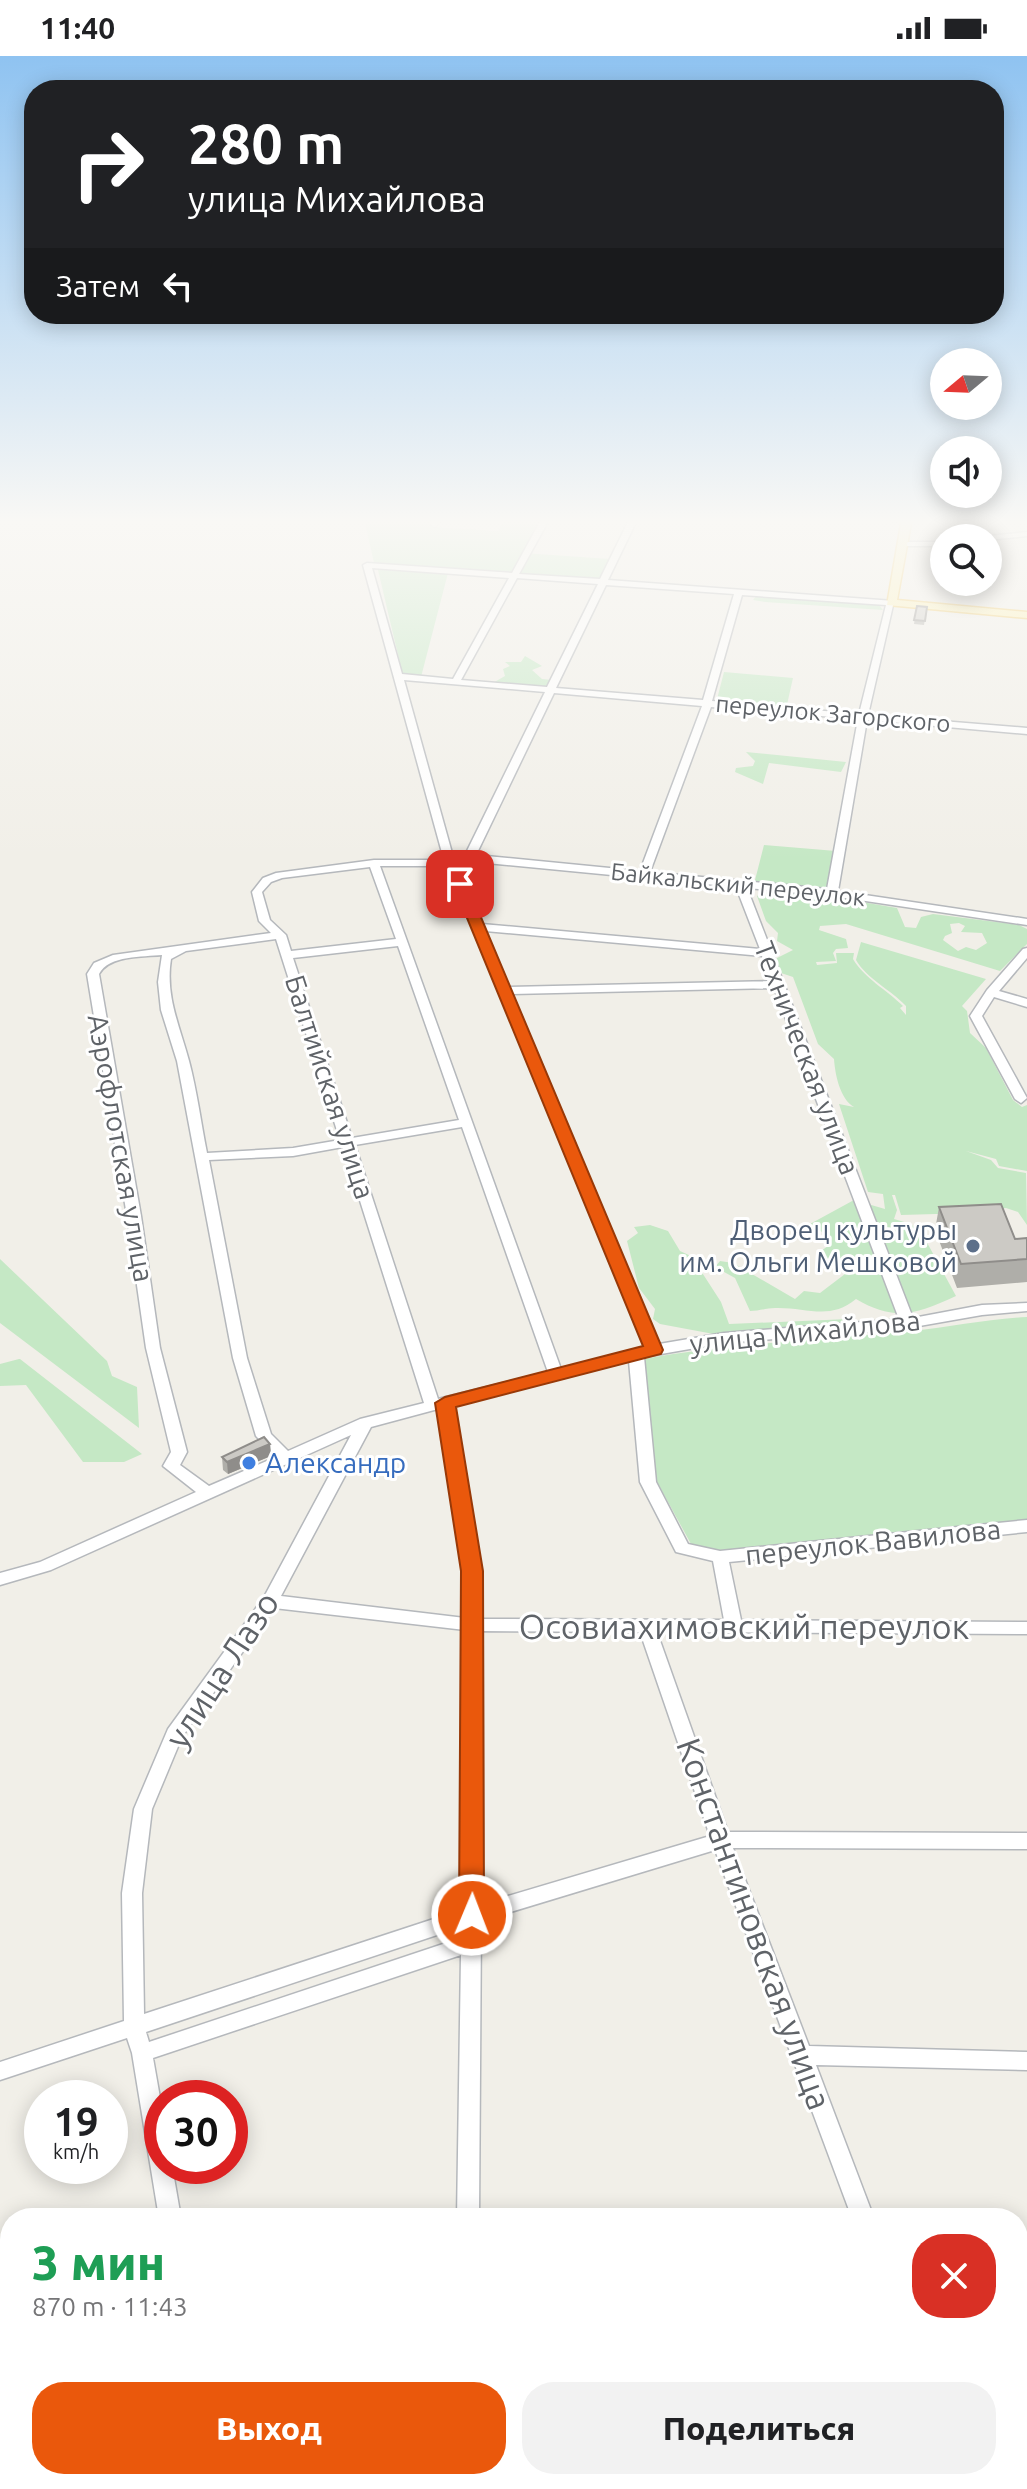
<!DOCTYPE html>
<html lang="ru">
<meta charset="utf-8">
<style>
body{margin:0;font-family:Ubuntu,sans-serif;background:#f2f2f2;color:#202124;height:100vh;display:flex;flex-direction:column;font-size:30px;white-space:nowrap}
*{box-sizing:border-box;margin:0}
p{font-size:26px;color:#757577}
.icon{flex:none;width:44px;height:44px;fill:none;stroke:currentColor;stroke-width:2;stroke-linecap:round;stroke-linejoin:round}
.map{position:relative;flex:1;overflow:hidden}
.side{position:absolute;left:0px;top:2152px;width:1028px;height:282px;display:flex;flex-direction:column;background:#fff;border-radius:32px 32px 0 0;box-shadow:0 4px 20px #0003}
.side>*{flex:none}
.top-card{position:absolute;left:24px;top:24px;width:980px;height:244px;border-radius:32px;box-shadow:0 4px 20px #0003;background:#202124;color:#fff;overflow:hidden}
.needle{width:52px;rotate:251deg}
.buttons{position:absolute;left:930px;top:292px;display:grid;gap:16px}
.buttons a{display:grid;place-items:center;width:72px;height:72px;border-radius:50%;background:#fff;box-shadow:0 4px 20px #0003;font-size:40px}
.speed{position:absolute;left:24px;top:2024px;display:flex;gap:16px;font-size:40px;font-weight:700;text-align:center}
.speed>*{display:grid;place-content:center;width:104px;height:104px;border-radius:50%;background:#fff;box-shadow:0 4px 20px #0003;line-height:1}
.speed small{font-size:20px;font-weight:400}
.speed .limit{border:12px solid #d22;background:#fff;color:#111}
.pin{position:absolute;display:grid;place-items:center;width:68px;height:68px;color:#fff;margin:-34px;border-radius:16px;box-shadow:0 4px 12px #0006}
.me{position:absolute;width:88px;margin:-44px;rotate:1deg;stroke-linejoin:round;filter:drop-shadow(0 0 6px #0008)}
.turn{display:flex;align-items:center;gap:28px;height:168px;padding:0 32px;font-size:36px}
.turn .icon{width:104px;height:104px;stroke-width:2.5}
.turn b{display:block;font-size:56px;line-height:68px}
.then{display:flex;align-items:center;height:76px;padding:0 32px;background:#0003;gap:16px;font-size:30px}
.round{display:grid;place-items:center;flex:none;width:84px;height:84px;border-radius:32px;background:#f2f2f2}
.summary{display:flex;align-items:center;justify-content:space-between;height:136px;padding:0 32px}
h1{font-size:48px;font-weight:800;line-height:60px;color:#1e9e55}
.primary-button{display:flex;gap:16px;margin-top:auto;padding:16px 32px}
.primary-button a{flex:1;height:92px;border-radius:32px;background:#ea580c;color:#fff;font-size:32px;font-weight:800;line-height:92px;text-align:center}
.primary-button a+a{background:#f2f2f2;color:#202124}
.status{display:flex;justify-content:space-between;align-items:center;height:56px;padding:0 40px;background:#fff;direction:ltr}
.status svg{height:22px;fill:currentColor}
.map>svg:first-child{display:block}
.green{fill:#c5e8c5;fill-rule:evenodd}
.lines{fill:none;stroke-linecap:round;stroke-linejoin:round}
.minor-casing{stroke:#b5b8bc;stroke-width:3}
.major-casing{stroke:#f2c960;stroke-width:3}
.minor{fill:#fff;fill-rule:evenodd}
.major{fill:#fff2af;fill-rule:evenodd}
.wall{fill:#afaea9}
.shaded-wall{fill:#8f8d8a}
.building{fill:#cccac5;stroke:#8f8d8a;stroke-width:2}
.route{fill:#ea580c;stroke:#983908;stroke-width:2}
.service-dot{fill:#5c6f8a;stroke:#fff;stroke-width:3}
.shop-dot{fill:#3f7fe0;stroke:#fff;stroke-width:3}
.labels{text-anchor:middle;stroke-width:6;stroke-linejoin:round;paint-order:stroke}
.far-street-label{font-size:24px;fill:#5f6368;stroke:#fff}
.street-label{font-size:28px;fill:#5f6368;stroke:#fff}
.service-label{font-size:28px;fill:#4e5e75;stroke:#fff;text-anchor:end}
.shop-label{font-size:28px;fill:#366cbe;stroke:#fff;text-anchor:start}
.near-street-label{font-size:34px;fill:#5f6368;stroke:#fff}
</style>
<div class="status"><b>11:40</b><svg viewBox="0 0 49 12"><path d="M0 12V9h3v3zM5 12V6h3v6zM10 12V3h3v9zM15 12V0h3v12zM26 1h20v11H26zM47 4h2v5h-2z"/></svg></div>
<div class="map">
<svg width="1027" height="2433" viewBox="0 0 1027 2433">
<rect width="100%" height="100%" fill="#f1efe8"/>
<path class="green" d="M364,462H438L433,471L498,475L505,462H542L523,497L610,503L601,524L374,507Z
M390,512L448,517L421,621L403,620L378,514Z
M757,539L866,547L879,549L883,554L765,546L753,544Z
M525,600L542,610L532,614L542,623L552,624L545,632L491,628L505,620L503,613L510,610L505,606H521Z
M724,616L793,622L786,653L716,647Z
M746,696L846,706L841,716L769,707L763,728L735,716L736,712L753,710L755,705Z
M764,789L836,795L829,831L819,834L754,828Z
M764,836L821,839L897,852L905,871L916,872L921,861L933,858L1019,869L1027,873V888L1000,915L846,868L820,870L819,874L846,883L848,892L836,893L833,897L836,905L816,906L817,909L837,907L836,897H854L853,903C864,922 887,934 903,950L900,952L906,959V950C891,934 866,922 856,904L861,886L986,923L962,950L967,955L970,977L986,992L1013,1044L1022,1051L1027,1049V1115L999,1110L996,1103L966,1095L991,1104L998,1112L1026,1117L1027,1169L1018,1156L1006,1152L971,1157L901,1159L895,1139H892L897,1154L894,1163L911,1168L924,1181L956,1240C916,1258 895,1266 856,1243C830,1265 806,1251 775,1252C767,1252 759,1255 750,1255L735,1222L715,1211L720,1205L733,1207L795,1243L804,1235L820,1237L845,1218L818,1197L828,1190L822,1176L810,1168L854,1144L885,1153L883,1138L868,1136L839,1048L854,1051C840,1043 835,1018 834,1003L818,988L793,921L781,917L775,903L793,894L777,885L778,877L766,865L757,840ZM959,867L965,870L961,876L982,877L987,887L976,894L966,891L958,895L943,884L945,880L952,877L950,868Z
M650,1169L668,1175L680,1195L706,1207L701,1215L721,1246L729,1268L849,1263L850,1267L719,1279L660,1268L653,1263L655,1253L639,1232L627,1185L638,1177L634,1171Z
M0,1203L107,1305L112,1320L137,1331L139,1372L0,1267Z
M1027,1261V1464L718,1495L691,1488L656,1424L643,1303C732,1287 822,1284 911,1275C951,1271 987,1263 1027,1261Z
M19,1303H20L142,1398L124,1406H83L26,1329L0,1330V1308Z"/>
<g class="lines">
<g class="minor-casing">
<path id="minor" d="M435,462H443L435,471L431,469Z
M542,462H550L519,518L600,523L630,462H638L608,524L894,545L868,659L1027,672V678L867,664L838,835L1027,863V869L832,840L747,832L913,1262L982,1249L1027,1247V1255L982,1259L908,1272L724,1287L644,1301L656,1426L688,1488L720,1495L1027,1464V1476L729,1506L741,1564L1027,1566V1578L657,1576L728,1776L1027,1777V1793L733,1792L809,1990L1027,1996V2014L816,2009L874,2162H852L715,1794L481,1865L479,2162H457L461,1899L153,2002L162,2053V2110H172L181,2162H159L132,1997L127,1982L0,2024V2006L124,1965L122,1837L134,1753L168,1673L264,1541L351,1379L51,1514L0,1529V1517L40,1506L196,1436L163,1410L171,1396L146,1292L127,1160L87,918L94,907L113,899L271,877L259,865L252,836L263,822L276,817L374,804H444L363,509L367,507L512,517ZM372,512L509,522L453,623L402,618ZM517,522L598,528L547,631L461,624ZM606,529L734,538L703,644L556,632ZM742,539L886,549L859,658L712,645ZM404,624L545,636L465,799L452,797ZM554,637L702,650L640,815L476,799ZM711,651L858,663L827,833L650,816ZM455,804L736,831L760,893L482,868ZM380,810H447L646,1291L561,1313ZM370,811L396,883L291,895L286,879L270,864L262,836L271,826L282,822ZM485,875L762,900L772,925L509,931ZM276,883L340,1084L293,1092L207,1097C201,1067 197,1035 189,1005C180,971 165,940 171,903L186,895ZM398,890L459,1064L352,1082L293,902ZM162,899L158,926L161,954L177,1005L233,1302L256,1380L276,1401L209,1430L180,1409L187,1396L160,1292L141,1160L99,918C109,899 143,901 162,899ZM774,932L899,1263L724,1277L659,1288L512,938ZM462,1071L548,1316L438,1343L355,1089ZM343,1091L424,1347L360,1363L288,1395L271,1378L247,1302L209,1104L293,1100ZM629,1305L640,1426L676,1496L713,1505L724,1564L482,1563L480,1515L453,1350ZM438,1353L464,1515L465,1562L281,1540L371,1371ZM274,1552L465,1574L461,1854L144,1958L142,1837L152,1753L182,1681ZM482,1575L640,1576L710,1780L481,1848ZM461,1871V1882L149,1986L146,1976Z
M863,462H901L911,465L907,467Z
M1027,476V480L988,484V482H984L988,480Z
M903,486H944V490H900L899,488Z
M1027,892V902L999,935L1027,943V951L994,941L982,960L1027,1042L1021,1047L1015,1043L970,960L987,934L1023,893Z
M0,2269H10V2291H0Z
M1018,2315H1027V2339H1018Z
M407,2424H431L428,2433H404Z
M950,2424H974L977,2433H953Z"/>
</g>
<g class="major-casing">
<path id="major" d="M902,462H912L897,544L1027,556V562L887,549Z"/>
</g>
<use href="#minor" class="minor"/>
<use href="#major" class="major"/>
</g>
<path class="wall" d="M917,550L927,551L924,569L914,568Z
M939,1151L1015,1183L1027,1182V1226L957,1232L935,1174Z
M270,1388L271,1400L228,1418L223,1414L222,1401Z"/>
<path class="shaded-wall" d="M270,1388L271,1400L228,1418L227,1406Z"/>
<path class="building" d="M917,550L927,551L925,565L914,564Z
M1001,1148L1015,1183L1027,1182V1203L961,1208L939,1151Z
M264,1381L270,1388L227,1406L222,1401Z"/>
<linearGradient id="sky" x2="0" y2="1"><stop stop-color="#8fc3f1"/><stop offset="0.58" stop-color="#f9f8f5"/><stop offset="1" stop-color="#f9f8f5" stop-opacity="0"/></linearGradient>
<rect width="1027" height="803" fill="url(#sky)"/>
<path class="route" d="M460,824L467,828L663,1294L661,1298L456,1351L483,1515L484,1859L481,1867L472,1870L463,1867L459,1859L461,1515L435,1347L445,1341L643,1290L453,828Z"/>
<circle class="service-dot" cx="973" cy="1190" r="8"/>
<circle class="shop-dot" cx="249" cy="1407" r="8"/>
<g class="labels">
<g class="far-street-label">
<text transform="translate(833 658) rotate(5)" y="8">переулок Загорского</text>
<text transform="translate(738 829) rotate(6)" y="8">Байкальский переулок</text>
</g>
<g class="street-label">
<text transform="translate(807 1002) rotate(69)" y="10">Техническая улица</text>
<text transform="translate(330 1031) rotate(72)" y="10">Балтийская улица</text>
<text transform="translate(121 1092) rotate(80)" y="10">Аэрофлотская улица</text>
<text transform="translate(805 1276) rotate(-6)" y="10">улица Михайлова</text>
<text transform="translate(873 1486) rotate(-6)" y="10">переулок Вавилова</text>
</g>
<g class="service-label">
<text x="957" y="1184">Дворец культуры<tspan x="957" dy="32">им. Ольги Мешковой</tspan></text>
</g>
<g class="shop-label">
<text x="265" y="1417">Александр</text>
</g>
<g class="near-street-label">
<text x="744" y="1583">Осовиахимовский переулок</text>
<text transform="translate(222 1614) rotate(-57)" y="12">улица Лазо</text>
<text transform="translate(754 1868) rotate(70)" y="12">Константиновская улица</text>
</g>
</g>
</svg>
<div class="buttons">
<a><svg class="needle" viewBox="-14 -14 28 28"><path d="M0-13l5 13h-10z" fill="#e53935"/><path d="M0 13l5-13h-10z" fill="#757577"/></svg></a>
<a><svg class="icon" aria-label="sound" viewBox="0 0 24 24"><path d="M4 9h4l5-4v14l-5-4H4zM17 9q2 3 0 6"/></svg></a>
<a><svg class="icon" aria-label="search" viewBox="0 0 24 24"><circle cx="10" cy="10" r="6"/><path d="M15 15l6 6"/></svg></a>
</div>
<div class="speed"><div>19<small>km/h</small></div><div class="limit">30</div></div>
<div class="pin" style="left:460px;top:828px;background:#d93025"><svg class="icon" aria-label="arrive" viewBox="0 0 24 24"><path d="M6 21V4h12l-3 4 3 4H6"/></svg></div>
<svg class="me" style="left:472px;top:1859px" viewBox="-20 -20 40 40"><circle r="17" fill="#ea580c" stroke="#fff" stroke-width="3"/><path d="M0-11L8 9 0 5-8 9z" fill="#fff"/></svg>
<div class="top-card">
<div class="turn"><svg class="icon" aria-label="right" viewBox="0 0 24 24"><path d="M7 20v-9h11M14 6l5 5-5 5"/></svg><div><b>280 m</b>улица Михайлова</div></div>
<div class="then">Затем<svg class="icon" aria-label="left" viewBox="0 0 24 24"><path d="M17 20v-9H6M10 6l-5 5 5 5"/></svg></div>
</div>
<section class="side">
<div class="summary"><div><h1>3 мин</h1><p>870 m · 11:43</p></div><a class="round" style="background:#d93025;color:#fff"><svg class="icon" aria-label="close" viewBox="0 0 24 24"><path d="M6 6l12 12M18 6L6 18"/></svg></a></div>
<div class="primary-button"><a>Выход</a><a>Поделиться</a></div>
</section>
</div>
